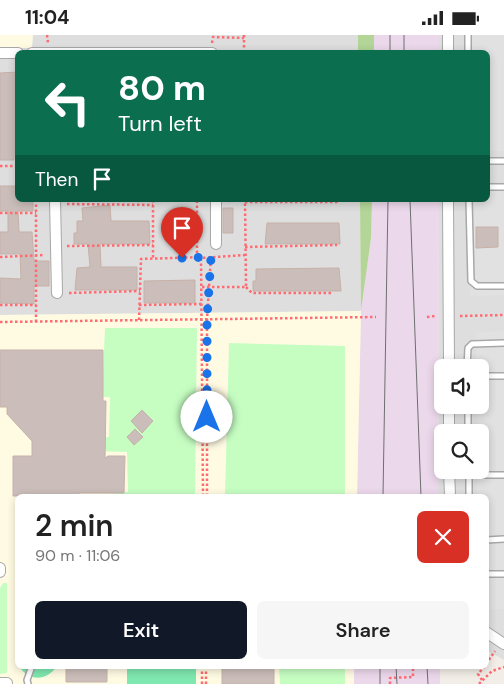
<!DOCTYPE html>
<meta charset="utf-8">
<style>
body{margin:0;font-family:"DM Sans",sans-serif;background:#f6f6f6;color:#222;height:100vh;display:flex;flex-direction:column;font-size:19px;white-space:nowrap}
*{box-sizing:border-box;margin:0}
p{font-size:16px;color:#767676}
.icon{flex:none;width:28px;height:28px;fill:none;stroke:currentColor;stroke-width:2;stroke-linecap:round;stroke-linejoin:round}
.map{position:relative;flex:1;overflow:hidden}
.sheet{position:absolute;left:15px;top:459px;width:474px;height:175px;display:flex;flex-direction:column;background:#fff;border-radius:8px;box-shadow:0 2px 8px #0003}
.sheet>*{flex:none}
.top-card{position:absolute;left:15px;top:15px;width:475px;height:152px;border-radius:8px;box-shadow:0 2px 8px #0003;background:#0b6e4f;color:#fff;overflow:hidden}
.controls{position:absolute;left:434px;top:324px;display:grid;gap:10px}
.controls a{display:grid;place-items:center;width:55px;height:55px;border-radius:8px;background:#fff;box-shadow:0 2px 8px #0003;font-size:25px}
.pin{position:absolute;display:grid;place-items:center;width:42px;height:42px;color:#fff;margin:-51px -21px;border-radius:50% 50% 50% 0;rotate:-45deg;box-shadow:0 0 5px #0007}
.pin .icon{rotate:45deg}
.me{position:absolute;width:55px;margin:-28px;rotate:0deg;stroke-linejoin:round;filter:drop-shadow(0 0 4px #0008)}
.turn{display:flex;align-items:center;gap:18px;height:105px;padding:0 20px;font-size:22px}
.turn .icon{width:65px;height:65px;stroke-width:2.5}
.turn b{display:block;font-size:35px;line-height:42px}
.then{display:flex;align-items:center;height:48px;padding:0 20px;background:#0003;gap:10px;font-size:19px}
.round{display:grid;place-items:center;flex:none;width:52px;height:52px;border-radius:8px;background:#f6f6f6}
.summary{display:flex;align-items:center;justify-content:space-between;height:85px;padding:0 20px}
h1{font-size:30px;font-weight:600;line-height:38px}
.button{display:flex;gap:10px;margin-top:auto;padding:10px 20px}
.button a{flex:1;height:58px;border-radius:8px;background:#111827;color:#fff;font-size:20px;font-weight:600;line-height:58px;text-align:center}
.button a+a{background:#f6f6f6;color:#222}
.status{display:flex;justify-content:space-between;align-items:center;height:35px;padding:0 25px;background:#fff;direction:ltr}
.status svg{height:14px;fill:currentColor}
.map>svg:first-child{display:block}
.residential{fill:#dfdede;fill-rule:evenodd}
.industrial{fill:#ecd8eb}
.education{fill:#fffbe3}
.forest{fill:#b3d598}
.park{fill:#c6fec2}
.pitch{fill:#7fe8b0}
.parking{fill:#e1e1e1}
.building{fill:#cbbeba;stroke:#c6b1a8}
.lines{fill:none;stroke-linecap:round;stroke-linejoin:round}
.lane-casing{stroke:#a8a8a8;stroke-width:8}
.street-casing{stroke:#a8a8a8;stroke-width:12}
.path{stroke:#ff6b71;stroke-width:2.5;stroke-dasharray:2.5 2.5;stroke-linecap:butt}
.lane{stroke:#fff;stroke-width:5}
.street{stroke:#fff;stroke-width:10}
.tram{stroke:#6f6f6f;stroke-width:1}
.route{stroke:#1a73e8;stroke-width:9;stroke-dasharray:0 16.2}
</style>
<div class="status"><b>11:04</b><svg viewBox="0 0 49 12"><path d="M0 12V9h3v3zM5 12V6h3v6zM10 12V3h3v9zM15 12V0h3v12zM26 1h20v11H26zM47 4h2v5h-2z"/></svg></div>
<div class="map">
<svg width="504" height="649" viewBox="0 0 504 649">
<rect width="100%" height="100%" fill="#f2ede7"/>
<path class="residential" d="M0,0H358V17L18,18V165H360L361,276L0,280Z
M439,0H504V625L486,615V461H438L439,165H488V18L439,17ZM442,332H480V370H442ZM442,398H480V435H442Z"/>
<path class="industrial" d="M374,0H439V17L374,18Z
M372,165H439L438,461H357L361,276L371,203Z
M354,631H440V649H354Z"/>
<path class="education" d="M0,0H33L32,13H0Z
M361,276L357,461H18V631H354V649H0V280Z"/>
<path class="forest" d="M358,0H374V17H358Z
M360,165H372L371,203L361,276Z"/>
<path class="park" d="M105,293H197L195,461H82L128,457L127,417L63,415L62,405L109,402L110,362H102Z
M229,308L345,311V461H225Z
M3,548H7V638L0,639V553Z
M279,631H345V649H280Z"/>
<path class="pitch" d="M19,631H57C47,646 29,647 19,631Z
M127,631H196V649H127Z"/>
<path class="parking" d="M465,0H504V116H488V18H464Z
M504,151V260L470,261L467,165H488V152Z
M504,296V574H489L486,555V461H477V435H480V398L477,397V370H480V332H476V297Z"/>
<path class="building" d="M18,37V118H14V125H0V38Z
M0,151H18V165H33V176H18L19,197H32L34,226H49V251H34V269L0,268V243L21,244L20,219H0V197H8V176H0Z
M110,170L111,186H149L150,209H100L101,232H137V255H75L77,233L90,232L88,209H74V198H77V186H83L82,173Z
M223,173H233V198H223Z
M267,188H339L340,209H265Z
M476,192H498V212L476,213Z
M339,233L341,256H253V246H256V234Z
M195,245V268H144V246Z
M0,315H103V366H106L105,423L108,421H125L124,458H79V461H13V421H32V406L7,379V372H0Z
M142,375L153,386L142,398L131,386Z
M135,394L143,402L134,410L127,402Z
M66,631H107V647H66Z
M222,631H274V649H222Z"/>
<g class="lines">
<g class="lane-casing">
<path id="lane" d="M468,0V18
M488,126H504
M488,152H504
M469,165L471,246L477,251H504
M467,332L468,313L472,309L504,308
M480,341H504
M468,370V398
M469,435V461
M450,440H504
M486,505L504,504
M486,539H504
M28,649L27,645L32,631"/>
</g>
<g class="street-casing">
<path id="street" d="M448,0V18
M0,18H18
M32,18H212
M55,165L57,258
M448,165L449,332
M216,209V165
M449,370V398
M449,435L450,461
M0,533V537
M486,597L504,609
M0,648H7"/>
</g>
<path class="path" d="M47,0L48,8
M244,0V18
M212,8L213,2L244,3
M0,131H18
M153,165V224
M245,167H338
M67,169L153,170
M0,178H36
M67,211L153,210
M245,212L337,210
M0,222L45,220
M197,223V165
M202,252H246L245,165L227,166
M246,252L252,258H331
M69,258L140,256
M0,270H36
M139,270L202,269
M460,281L504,280
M427,282L435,281
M139,285L141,224L202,222
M0,287L376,282
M36,287V165
M203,461L201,223L245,220
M207,461V284L211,221
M486,629L495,616
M482,645L478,639L485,631
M202,649V631
M206,649V631
M390,649V643L413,642V631
M479,649L492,636L504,632"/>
<use href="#lane" class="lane"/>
<use href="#street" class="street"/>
<path class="tram" d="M404,0V18
M390,18V0
M410,165L421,461
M383,461L388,165
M396,631L397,649
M427,631L428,649
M380,649V631"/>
</g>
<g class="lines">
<path class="route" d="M182,223L211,222L207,284V382"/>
</g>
</svg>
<div class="controls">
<a><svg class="icon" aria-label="sound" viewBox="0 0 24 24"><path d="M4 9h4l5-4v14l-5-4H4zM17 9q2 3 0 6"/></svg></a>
<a><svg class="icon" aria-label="search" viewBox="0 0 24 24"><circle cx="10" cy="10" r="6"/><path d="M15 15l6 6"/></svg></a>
</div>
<div class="pin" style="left:182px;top:223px;background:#d93025"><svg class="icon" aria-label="arrive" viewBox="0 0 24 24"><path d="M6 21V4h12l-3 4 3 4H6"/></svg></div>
<svg class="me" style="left:207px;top:382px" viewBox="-20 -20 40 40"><circle r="19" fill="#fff"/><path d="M0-13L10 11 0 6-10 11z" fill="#1a73e8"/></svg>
<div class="top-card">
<div class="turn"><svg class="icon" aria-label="left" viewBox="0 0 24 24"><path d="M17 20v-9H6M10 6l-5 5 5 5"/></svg><div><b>80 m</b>Turn left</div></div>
<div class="then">Then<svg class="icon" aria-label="arrive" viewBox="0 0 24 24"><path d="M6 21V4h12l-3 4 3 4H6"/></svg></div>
</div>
<section class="sheet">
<div class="summary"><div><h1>2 min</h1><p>90 m · 11:06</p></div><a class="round" style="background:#d93025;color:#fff"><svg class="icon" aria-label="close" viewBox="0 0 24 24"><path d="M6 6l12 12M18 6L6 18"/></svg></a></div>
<div class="button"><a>Exit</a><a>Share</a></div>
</section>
</div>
